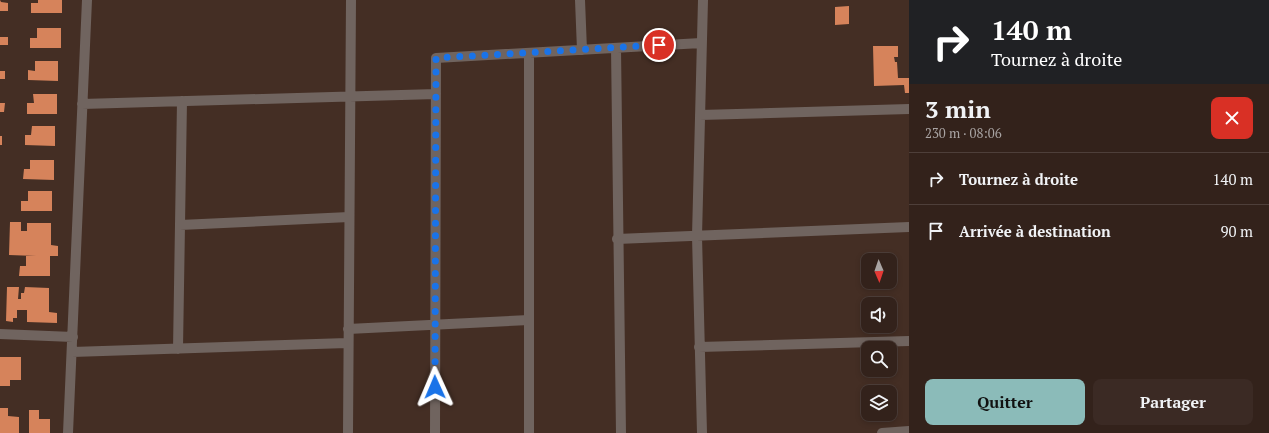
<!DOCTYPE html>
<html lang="fr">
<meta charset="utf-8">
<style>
body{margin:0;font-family:"PT Serif",serif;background:#3b2a24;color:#f1f3f6;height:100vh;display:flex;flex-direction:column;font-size:15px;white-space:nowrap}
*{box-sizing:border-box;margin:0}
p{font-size:13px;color:#a9a4a3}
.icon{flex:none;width:22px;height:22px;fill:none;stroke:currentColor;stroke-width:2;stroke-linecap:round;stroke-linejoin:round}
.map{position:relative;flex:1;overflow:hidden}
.side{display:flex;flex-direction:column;background:#33221b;width:360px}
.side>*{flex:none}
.hud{background:#202124;color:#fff;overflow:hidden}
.needle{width:26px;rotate:178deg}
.controls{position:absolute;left:861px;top:253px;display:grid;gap:8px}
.controls a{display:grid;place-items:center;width:36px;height:36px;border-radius:8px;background:#33221b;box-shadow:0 2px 6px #0003,0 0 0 1px #4e3f3a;font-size:20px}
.pin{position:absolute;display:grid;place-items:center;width:34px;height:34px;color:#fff;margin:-17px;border:2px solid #fff;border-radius:50%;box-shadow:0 1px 4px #0007}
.me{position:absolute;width:44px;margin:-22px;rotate:359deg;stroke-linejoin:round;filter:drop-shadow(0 0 3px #0008)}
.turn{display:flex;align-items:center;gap:14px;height:84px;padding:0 16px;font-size:18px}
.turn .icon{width:52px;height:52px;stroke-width:2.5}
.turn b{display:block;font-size:28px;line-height:34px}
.round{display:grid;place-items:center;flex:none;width:42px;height:42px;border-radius:8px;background:#3b2a24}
.overview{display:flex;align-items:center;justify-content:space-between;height:68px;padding:0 16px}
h1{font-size:24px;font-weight:700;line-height:30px}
.primary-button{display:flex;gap:8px;margin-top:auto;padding:8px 16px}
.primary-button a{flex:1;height:46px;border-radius:8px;background:#8bbbb9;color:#111;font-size:16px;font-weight:700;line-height:46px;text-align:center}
.primary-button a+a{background:#3b2a24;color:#f1f3f6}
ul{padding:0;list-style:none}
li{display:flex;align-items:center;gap:12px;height:52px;padding:0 16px;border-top:1px solid #4e3f3a}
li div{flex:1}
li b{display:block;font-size:15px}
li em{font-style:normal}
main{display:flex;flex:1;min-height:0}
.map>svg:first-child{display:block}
.building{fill:#d6835b}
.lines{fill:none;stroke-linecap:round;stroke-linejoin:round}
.minor{stroke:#70645f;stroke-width:10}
.route{stroke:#1a73e8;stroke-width:7;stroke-dasharray:0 12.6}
</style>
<main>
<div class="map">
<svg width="909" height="433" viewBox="0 0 909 433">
<rect width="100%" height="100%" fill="#442e24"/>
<path class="building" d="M0,0L1,2L8,3V11H0Z
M38,0H62V13H31V3H38Z
M849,6V24L835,25V7Z
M37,28H61V48H30V38H37Z
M0,37H8V45H0Z
M873,46H898V57H894L895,62H897L898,78H909V93H905L904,85L874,86Z
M35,61H58V81L28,80V70L35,71Z
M0,71H5V79H0Z
M33,94H57V114H27V103H34Z
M0,103H5L4,112H0Z
M32,126H55V146L25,145V135H31Z
M0,136H2V145H0Z
M30,160H54V180L23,179L24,169H30Z
M28,191H52V211H21V201H28Z
M10,222H21V231H27V223H51V245L58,246V256H50V276H19L20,266H26V256H36L9,255Z
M7,287H19L18,299H21V293H24L25,287L49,288V312L57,313V323L27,322V310H17V318H13V322L6,321Z
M0,357H21V380H10V386H0Z
M0,408H8V416L19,417V433H0Z
M29,410H39V419H50V433H29Z"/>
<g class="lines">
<path class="minor" d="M580,0L582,50
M616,48L621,433
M529,53V433
M82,104L436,94
M700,115L909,109
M180,225L349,217
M617,239L909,227
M348,329L529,320
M0,334L73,337
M699,347L909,341
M178,349L182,101
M72,352L347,343
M68,433L87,0
M348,433L351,0
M435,433L436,58L701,43
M702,433L697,236L703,0
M882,433L909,431"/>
</g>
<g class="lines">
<path class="route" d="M435,387L436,58L659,45"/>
</g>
</svg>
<div class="controls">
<a><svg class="needle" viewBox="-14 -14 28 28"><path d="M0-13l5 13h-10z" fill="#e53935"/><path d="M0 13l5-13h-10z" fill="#a9a4a3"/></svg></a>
<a><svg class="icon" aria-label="sound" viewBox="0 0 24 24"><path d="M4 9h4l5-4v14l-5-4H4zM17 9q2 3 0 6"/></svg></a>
<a><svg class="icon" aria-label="search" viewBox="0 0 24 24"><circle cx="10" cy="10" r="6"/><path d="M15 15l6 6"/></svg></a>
<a><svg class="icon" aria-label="layers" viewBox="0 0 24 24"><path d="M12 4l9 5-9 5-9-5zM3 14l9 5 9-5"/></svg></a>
</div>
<div class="pin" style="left:659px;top:45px;background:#d93025"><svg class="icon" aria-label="arrive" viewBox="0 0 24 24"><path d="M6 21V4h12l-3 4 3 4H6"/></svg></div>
<svg class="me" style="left:435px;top:387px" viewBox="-20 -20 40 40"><path d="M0-17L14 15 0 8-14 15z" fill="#1a73e8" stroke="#fff" stroke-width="4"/></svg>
</div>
<section class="side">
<div class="hud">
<div class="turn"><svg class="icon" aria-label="right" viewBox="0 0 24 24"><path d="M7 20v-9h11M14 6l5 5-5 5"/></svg><div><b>140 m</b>Tournez à droite</div></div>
</div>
<div class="overview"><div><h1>3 min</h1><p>230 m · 08:06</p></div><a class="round" style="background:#d93025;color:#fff"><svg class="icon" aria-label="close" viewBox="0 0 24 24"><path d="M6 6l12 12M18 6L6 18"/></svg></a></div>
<ul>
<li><svg class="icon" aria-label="right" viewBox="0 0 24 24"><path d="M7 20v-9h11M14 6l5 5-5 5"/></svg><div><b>Tournez à droite</b></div><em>140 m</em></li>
<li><svg class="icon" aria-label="arrive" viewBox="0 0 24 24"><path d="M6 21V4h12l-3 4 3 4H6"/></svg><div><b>Arrivée à destination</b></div><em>90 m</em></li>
</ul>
<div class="primary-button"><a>Quitter</a><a>Partager</a></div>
</section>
</main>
